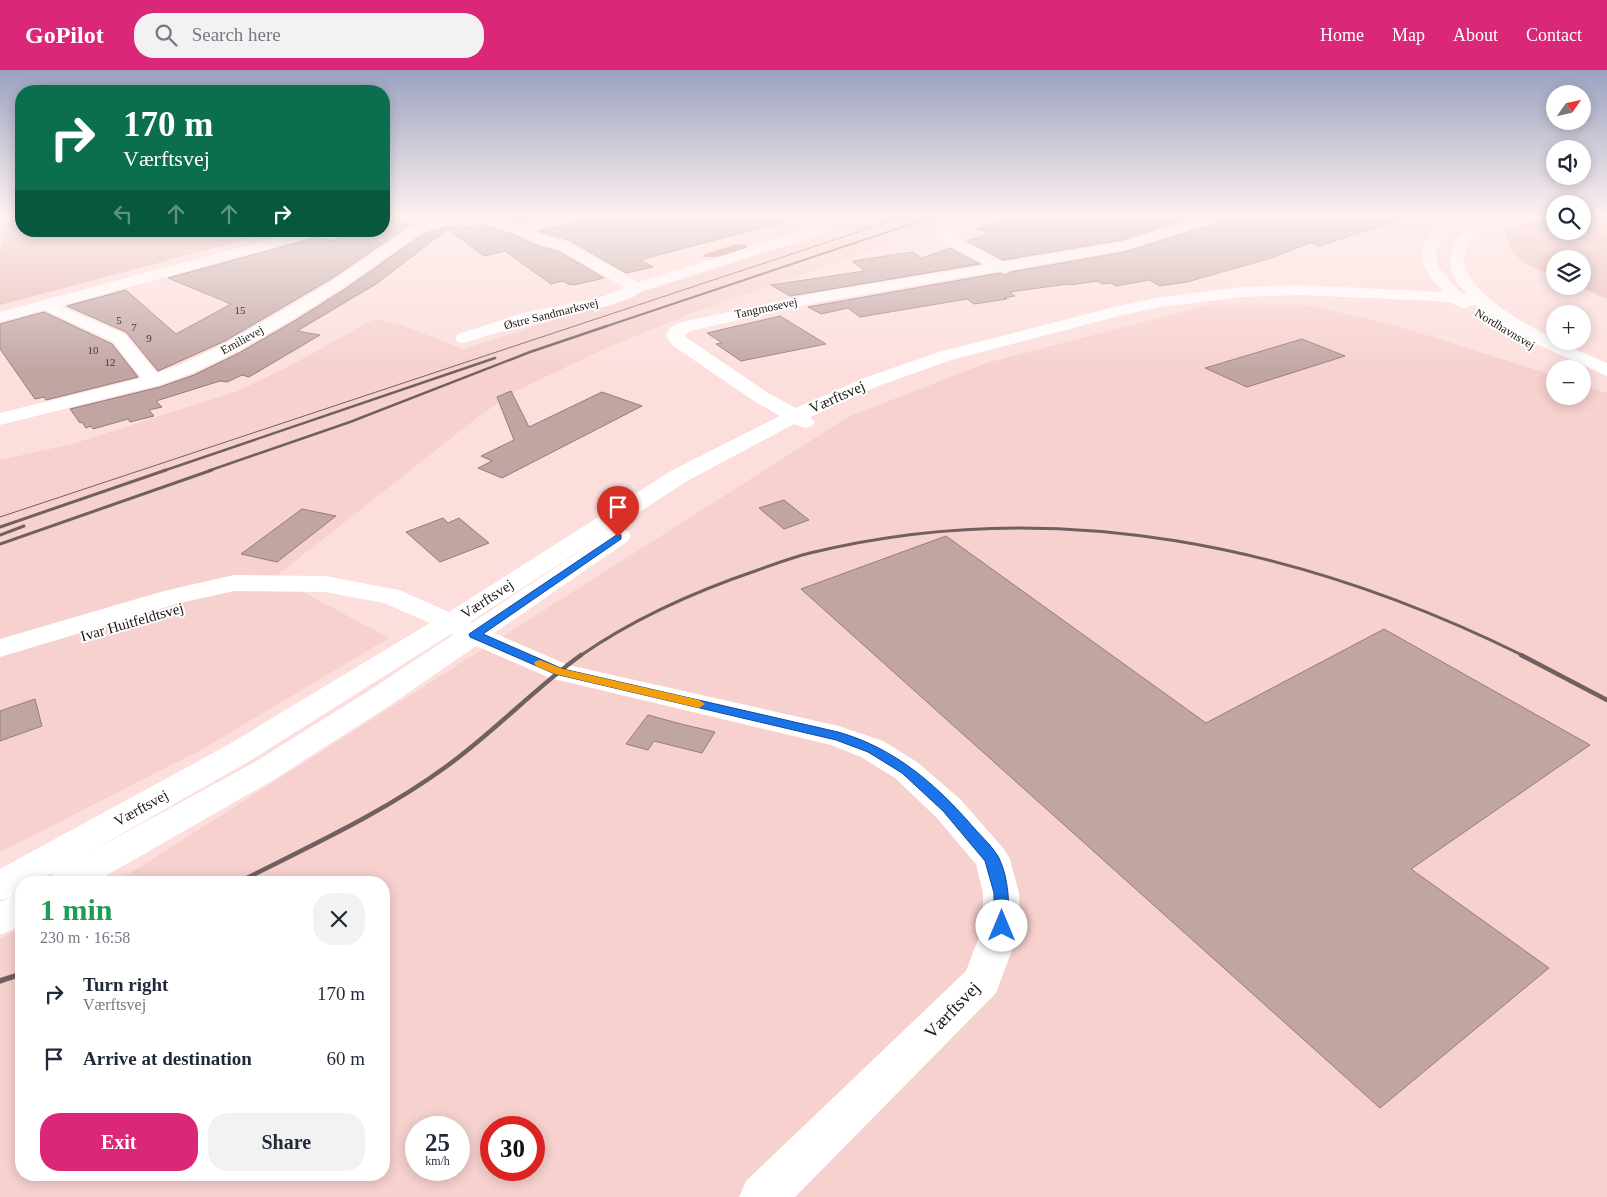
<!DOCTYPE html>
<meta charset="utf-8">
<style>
body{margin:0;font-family:Georgia,serif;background:#f2f2f3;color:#1f2937;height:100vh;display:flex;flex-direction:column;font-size:19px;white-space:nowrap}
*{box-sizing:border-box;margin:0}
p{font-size:16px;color:#747a83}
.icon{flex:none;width:28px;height:28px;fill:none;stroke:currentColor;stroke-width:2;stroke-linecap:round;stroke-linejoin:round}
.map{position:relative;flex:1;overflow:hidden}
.sheet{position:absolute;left:15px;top:806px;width:375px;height:305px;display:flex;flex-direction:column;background:#fff;border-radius:20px;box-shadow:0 2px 12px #0003}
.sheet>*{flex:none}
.top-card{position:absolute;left:15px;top:15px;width:375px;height:152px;border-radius:20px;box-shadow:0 2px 12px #0003;background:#0b6e4f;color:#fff;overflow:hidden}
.needle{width:32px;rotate:56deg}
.buttons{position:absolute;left:1546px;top:15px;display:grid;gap:10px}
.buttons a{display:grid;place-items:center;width:45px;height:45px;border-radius:50%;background:#fff;box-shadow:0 2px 12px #0003;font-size:25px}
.speed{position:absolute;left:405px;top:1046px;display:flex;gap:10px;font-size:25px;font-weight:700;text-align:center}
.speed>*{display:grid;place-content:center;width:65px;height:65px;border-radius:50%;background:#fff;box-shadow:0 2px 12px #0003;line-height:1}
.speed small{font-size:12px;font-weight:400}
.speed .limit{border:8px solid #d22;background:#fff;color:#111}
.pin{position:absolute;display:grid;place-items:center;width:42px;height:42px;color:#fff;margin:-51px -21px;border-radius:50% 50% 50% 0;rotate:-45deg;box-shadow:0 0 5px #0007}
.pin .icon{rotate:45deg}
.me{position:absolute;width:55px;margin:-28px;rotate:0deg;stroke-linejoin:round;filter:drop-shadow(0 0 4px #0008)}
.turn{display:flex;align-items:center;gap:18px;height:105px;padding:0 25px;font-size:22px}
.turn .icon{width:65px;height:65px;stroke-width:2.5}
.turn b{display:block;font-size:35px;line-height:42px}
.lanes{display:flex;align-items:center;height:48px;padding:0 25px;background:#0003;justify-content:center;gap:25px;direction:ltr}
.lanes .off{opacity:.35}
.round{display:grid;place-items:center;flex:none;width:52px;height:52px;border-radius:20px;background:#f2f2f3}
.headline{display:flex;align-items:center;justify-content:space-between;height:85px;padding:0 25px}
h1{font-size:30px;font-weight:800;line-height:38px;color:#1e9e55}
.action{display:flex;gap:10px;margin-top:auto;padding:10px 25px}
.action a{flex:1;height:58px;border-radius:20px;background:#db2777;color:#fff;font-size:20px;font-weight:800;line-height:58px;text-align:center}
.action a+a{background:#f2f2f3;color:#1f2937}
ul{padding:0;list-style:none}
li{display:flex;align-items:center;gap:15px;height:65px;padding:0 25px}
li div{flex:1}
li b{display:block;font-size:19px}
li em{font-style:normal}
header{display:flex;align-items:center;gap:30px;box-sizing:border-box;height:70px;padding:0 25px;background:#db2777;color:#fff}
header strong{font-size:24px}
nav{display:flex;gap:28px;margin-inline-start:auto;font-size:18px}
.search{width:350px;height:45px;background:#f2f2f3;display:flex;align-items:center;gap:12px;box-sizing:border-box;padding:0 18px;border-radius:20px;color:#747a83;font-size:19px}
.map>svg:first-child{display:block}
.built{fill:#f6d1ce;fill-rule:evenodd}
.green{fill:#e7bab6}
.water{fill:#c98783}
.building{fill:#c0a5a3;stroke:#967c7a}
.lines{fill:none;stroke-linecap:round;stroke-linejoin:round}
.minor{fill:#fff;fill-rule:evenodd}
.tram{stroke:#716060;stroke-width:1}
.rail-far4{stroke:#716060;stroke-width:2}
.rail-far3{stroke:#716060;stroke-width:2.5}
.rail-far2{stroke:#716060;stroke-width:3}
.rail-far1{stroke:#716060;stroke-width:4.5}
.rail{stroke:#716060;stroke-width:5.5}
.route{fill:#1a73e8;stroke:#114b97}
.slow{fill:#f59e0b}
.labels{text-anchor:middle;stroke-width:4;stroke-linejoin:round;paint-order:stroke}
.far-number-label{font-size:11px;fill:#493a3a}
.far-street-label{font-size:12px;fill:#211717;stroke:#fff}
.street-label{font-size:15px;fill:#211717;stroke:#fff}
.near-street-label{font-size:18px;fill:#211717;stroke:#fff}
</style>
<header>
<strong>GoPilot</strong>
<div class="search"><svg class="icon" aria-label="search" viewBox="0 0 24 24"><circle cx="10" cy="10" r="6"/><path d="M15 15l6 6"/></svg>Search here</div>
<nav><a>Home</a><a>Map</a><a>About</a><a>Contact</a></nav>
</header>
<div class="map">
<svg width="1607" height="1127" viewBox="0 0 1607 1127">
<rect width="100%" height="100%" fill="#fcdfdd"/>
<path class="built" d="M889,144H972L691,244L606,278L516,321L478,347L275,507L389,568L203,679L0,782V390L72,374L238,321L288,297L374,249L401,255L463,279Z
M1209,235H1308L1401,257L1555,306V326H1582L1583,315L1607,323V1127H0V869L21,858V1105H384V812H112L132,802L848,347L989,292ZM416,1058H459V1100H416ZM491,1058H534V1100H491Z"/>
<path class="green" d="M1583,144H1607V229L1577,216H1582V189H1555V207L1530,196L1512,183L1504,160L1534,150L1555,146V161H1582Z
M21,149V161H278L0,235V185L6,151Z"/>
<path class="water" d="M737,174L747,175L746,178L717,187H703L705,184Z"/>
<path class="building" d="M532,144H555L518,153L507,150Z
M592,144H785L786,151L640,190L653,197L626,203L569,170L538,161L588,149Z
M1012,144L1037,146L1042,144H1202L1122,170L1003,190L967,171L990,163L977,159L1007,149Z
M1233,144H1300L1335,153L1336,144H1402L1403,149L1319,176L1310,173L1271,188L1187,212L1160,216L1149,210L1116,216L1111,213L1103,214L1098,211L1070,215L1068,214L1009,222L1015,226L1004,228L1007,229L974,234L967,229L860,247L848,238L821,244L808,237L1000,203L1005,205L1011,202L1124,182L1230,149Z
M393,153L411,154L331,209L225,271L158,301L126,262L67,236L126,220L176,264L231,234L168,208L318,167L331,171L366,161H384V156Z
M483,155L512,164L541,177L558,181L604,208L574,215L568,214L563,211L551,214L505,181L484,186L448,159L376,214L297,261L320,265L249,307L242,305L227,312L220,311L156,331L162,337L149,340L154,346L130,352L128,349L93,359L91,356L86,358L82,352L80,353L70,339L160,317L194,305L239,283L296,250L345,219L423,164L448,156L475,157Z
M950,178L980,194L790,226L771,215L865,201L853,192H855L853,191L912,182L922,188Z
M44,242L112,274L138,307L46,330L44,327L35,329L0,279V254Z
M780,246L826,274L741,291L716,274L722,273L707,263Z
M1302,269L1345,286L1247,317L1205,298Z
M511,321L529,357L602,322L642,336L502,408L478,398L492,391L481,386L514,370L497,327Z
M784,430L809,450L784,459L759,438Z
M302,439L336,446L277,492L241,484Z
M443,448L448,453L459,448L489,473L440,492L406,462Z
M946,466L1206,653L1384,559L1590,675L1411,799L1549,898L1380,1038L801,519Z
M35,629L42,656L0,671V641Z
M648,645L677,653L715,662L702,683L654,671L648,680L626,674Z"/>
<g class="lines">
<path class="minor" d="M21,144V150L0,153V145Z
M449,144H483L518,155L564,144H590L588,147L532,160L551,168L568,172L638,212L820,156L822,150L841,144H862L860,147L833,155L831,161L642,221L633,227L608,236L535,251L464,273L458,272L455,268L458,264L527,242L598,228L625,218L559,179L542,175L513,162L466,148L422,162L344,217L295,248L238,281L193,303L160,315L0,355V343L141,308L113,272L44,240L0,252V242L300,161H324L322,164L61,236L125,264L157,303L179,295L226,273L283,240L332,211L412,156Z
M987,144H1008L1006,147L953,166L1003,192L1122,172L1209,144H1231L1229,147L1124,180L1010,200L1004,203L1000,201L815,233L690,261L684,266L768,323L796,338L864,308L939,282L1122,235L1161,227L1243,217L1298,215L1443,222C1437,214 1428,206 1424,197C1410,164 1460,144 1485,144L1484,149C1464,155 1426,169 1439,197C1443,204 1456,217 1462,224H1467C1430,188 1459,155 1500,145C1509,143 1519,144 1528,144L1526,147C1402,178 1493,239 1555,269V271L1607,293V306L1532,272L1505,256L1478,236L1472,235L1464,239L1452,233L1437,231L1298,225L1243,227L1161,237L1123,245L951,290L878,316L810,347L815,352L812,356L805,358L794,354L687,411L470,552L472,553L610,461L619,459L628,461L631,466L628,471L494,563L568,595L839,656L883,671L917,692L960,729L1004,779L1010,789L1019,823L1021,856L996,923L795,1127H739L746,1111L966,901L983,856V823L976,794L936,747L895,708L861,687L831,675L550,608L476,576L389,636L275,709L95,812H48L53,803L36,812H21V821L13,826L21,823V856L0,865V832L8,828L0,830V799L226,676L430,553L384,533L325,522L234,521L180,533L0,587V569L164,521L234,505L325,506L399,520L449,542L671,401L780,346L754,331L672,275L666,266L670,258L678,253L815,223L986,195L936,168L934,165L936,162ZM451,564L453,565L367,622L253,693L88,783L248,692Z"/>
<path class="tram" d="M0,447L912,144"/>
<path class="rail-far4" d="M604,257L941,144"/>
<path class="rail-far3" d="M163,401L495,288
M208,401L350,352L530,282L607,256"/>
<path class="rail-far2" d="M0,457L166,400
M0,465L24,456
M0,474L212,400
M580,586C633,549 696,521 758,500C775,494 793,487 810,483C1055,423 1302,476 1524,586"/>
<path class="rail-far1" d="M1521,585L1607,630
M239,812C310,776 383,743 447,696C494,662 534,619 581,585"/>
<path class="rail" d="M0,911L21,904"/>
</g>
<linearGradient id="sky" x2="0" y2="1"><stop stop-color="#9ba2c0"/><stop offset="0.48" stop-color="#fef1f0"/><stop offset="1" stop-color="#fef1f0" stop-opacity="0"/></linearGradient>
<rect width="1607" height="302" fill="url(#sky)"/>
<path class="route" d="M618,464L621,465V469L483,564L563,599L838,662C895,678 937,715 974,758C982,767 993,777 999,788C1009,809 1009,833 1009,856L1007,860L1002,862L996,860L994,856V823L985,791L943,741L902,703L868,682L836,670L555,604L470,567L469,564Z"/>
<path class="slow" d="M540,590L563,599L699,630L705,634L699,638L555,604L536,596L534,593L536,591Z"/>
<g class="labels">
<g class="far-number-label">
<text x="240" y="244">15</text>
<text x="119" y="254">5</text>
<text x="134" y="261">7</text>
<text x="149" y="272">9</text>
<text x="93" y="284">10</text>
<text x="110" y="296">12</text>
</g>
<g class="far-street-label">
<text transform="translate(766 238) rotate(-12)" y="4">Tangmosevej</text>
<text transform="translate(551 244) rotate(-14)" y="4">Østre Sandmarksvej</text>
<text transform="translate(1505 259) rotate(31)" y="4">Nordhavnsvej</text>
<text transform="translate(242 270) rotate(-29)" y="4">Emilievej</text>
</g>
<g class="street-label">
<text transform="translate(837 327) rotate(-24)" y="5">Værftsvej</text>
<text transform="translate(487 529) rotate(-33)" y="5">Værftsvej</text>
<text transform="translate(132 552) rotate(-16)" y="5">Ivar Huitfeldtsvej</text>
<text transform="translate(141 738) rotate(-29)" y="5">Værftsvej</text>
</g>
<g class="near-street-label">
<text transform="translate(952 940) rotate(-46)" y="6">Værftsvej</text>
</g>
</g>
</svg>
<div class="buttons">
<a><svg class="needle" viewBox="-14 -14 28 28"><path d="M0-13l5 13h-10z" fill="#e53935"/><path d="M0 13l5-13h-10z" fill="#747a83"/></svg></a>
<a><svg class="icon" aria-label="sound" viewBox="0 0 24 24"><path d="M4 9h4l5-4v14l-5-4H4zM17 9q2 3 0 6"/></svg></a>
<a><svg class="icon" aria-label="search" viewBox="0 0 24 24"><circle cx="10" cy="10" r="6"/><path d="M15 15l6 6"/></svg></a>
<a><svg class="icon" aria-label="layers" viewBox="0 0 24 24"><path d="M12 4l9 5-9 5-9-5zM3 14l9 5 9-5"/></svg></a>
<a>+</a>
<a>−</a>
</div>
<div class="speed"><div>25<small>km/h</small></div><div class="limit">30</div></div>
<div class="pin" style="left:618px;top:467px;background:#d93025"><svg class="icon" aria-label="arrive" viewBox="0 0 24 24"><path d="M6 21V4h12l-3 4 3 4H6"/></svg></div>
<svg class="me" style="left:1002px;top:856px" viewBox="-20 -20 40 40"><circle r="19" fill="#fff"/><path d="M0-13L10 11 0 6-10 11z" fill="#1a73e8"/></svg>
<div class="top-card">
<div class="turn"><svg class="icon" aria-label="right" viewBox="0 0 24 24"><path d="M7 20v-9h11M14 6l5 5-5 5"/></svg><div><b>170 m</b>Værftsvej</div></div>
<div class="lanes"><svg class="icon off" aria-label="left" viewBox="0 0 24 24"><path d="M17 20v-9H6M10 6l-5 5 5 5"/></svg><svg class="icon off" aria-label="ahead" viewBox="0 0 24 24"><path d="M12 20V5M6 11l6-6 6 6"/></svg><svg class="icon off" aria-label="ahead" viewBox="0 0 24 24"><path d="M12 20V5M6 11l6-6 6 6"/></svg><svg class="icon" aria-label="right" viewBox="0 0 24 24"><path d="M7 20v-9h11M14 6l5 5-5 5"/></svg></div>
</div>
<section class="sheet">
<div class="headline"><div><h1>1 min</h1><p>230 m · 16:58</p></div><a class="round"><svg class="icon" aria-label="close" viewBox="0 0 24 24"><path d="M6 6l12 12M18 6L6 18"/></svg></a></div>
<ul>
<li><svg class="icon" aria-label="right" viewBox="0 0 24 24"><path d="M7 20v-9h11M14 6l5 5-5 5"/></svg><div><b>Turn right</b><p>Værftsvej</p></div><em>170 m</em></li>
<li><svg class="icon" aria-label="arrive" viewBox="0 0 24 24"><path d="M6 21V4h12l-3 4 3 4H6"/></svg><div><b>Arrive at destination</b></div><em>60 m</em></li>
</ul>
<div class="action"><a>Exit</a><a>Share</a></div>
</section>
</div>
